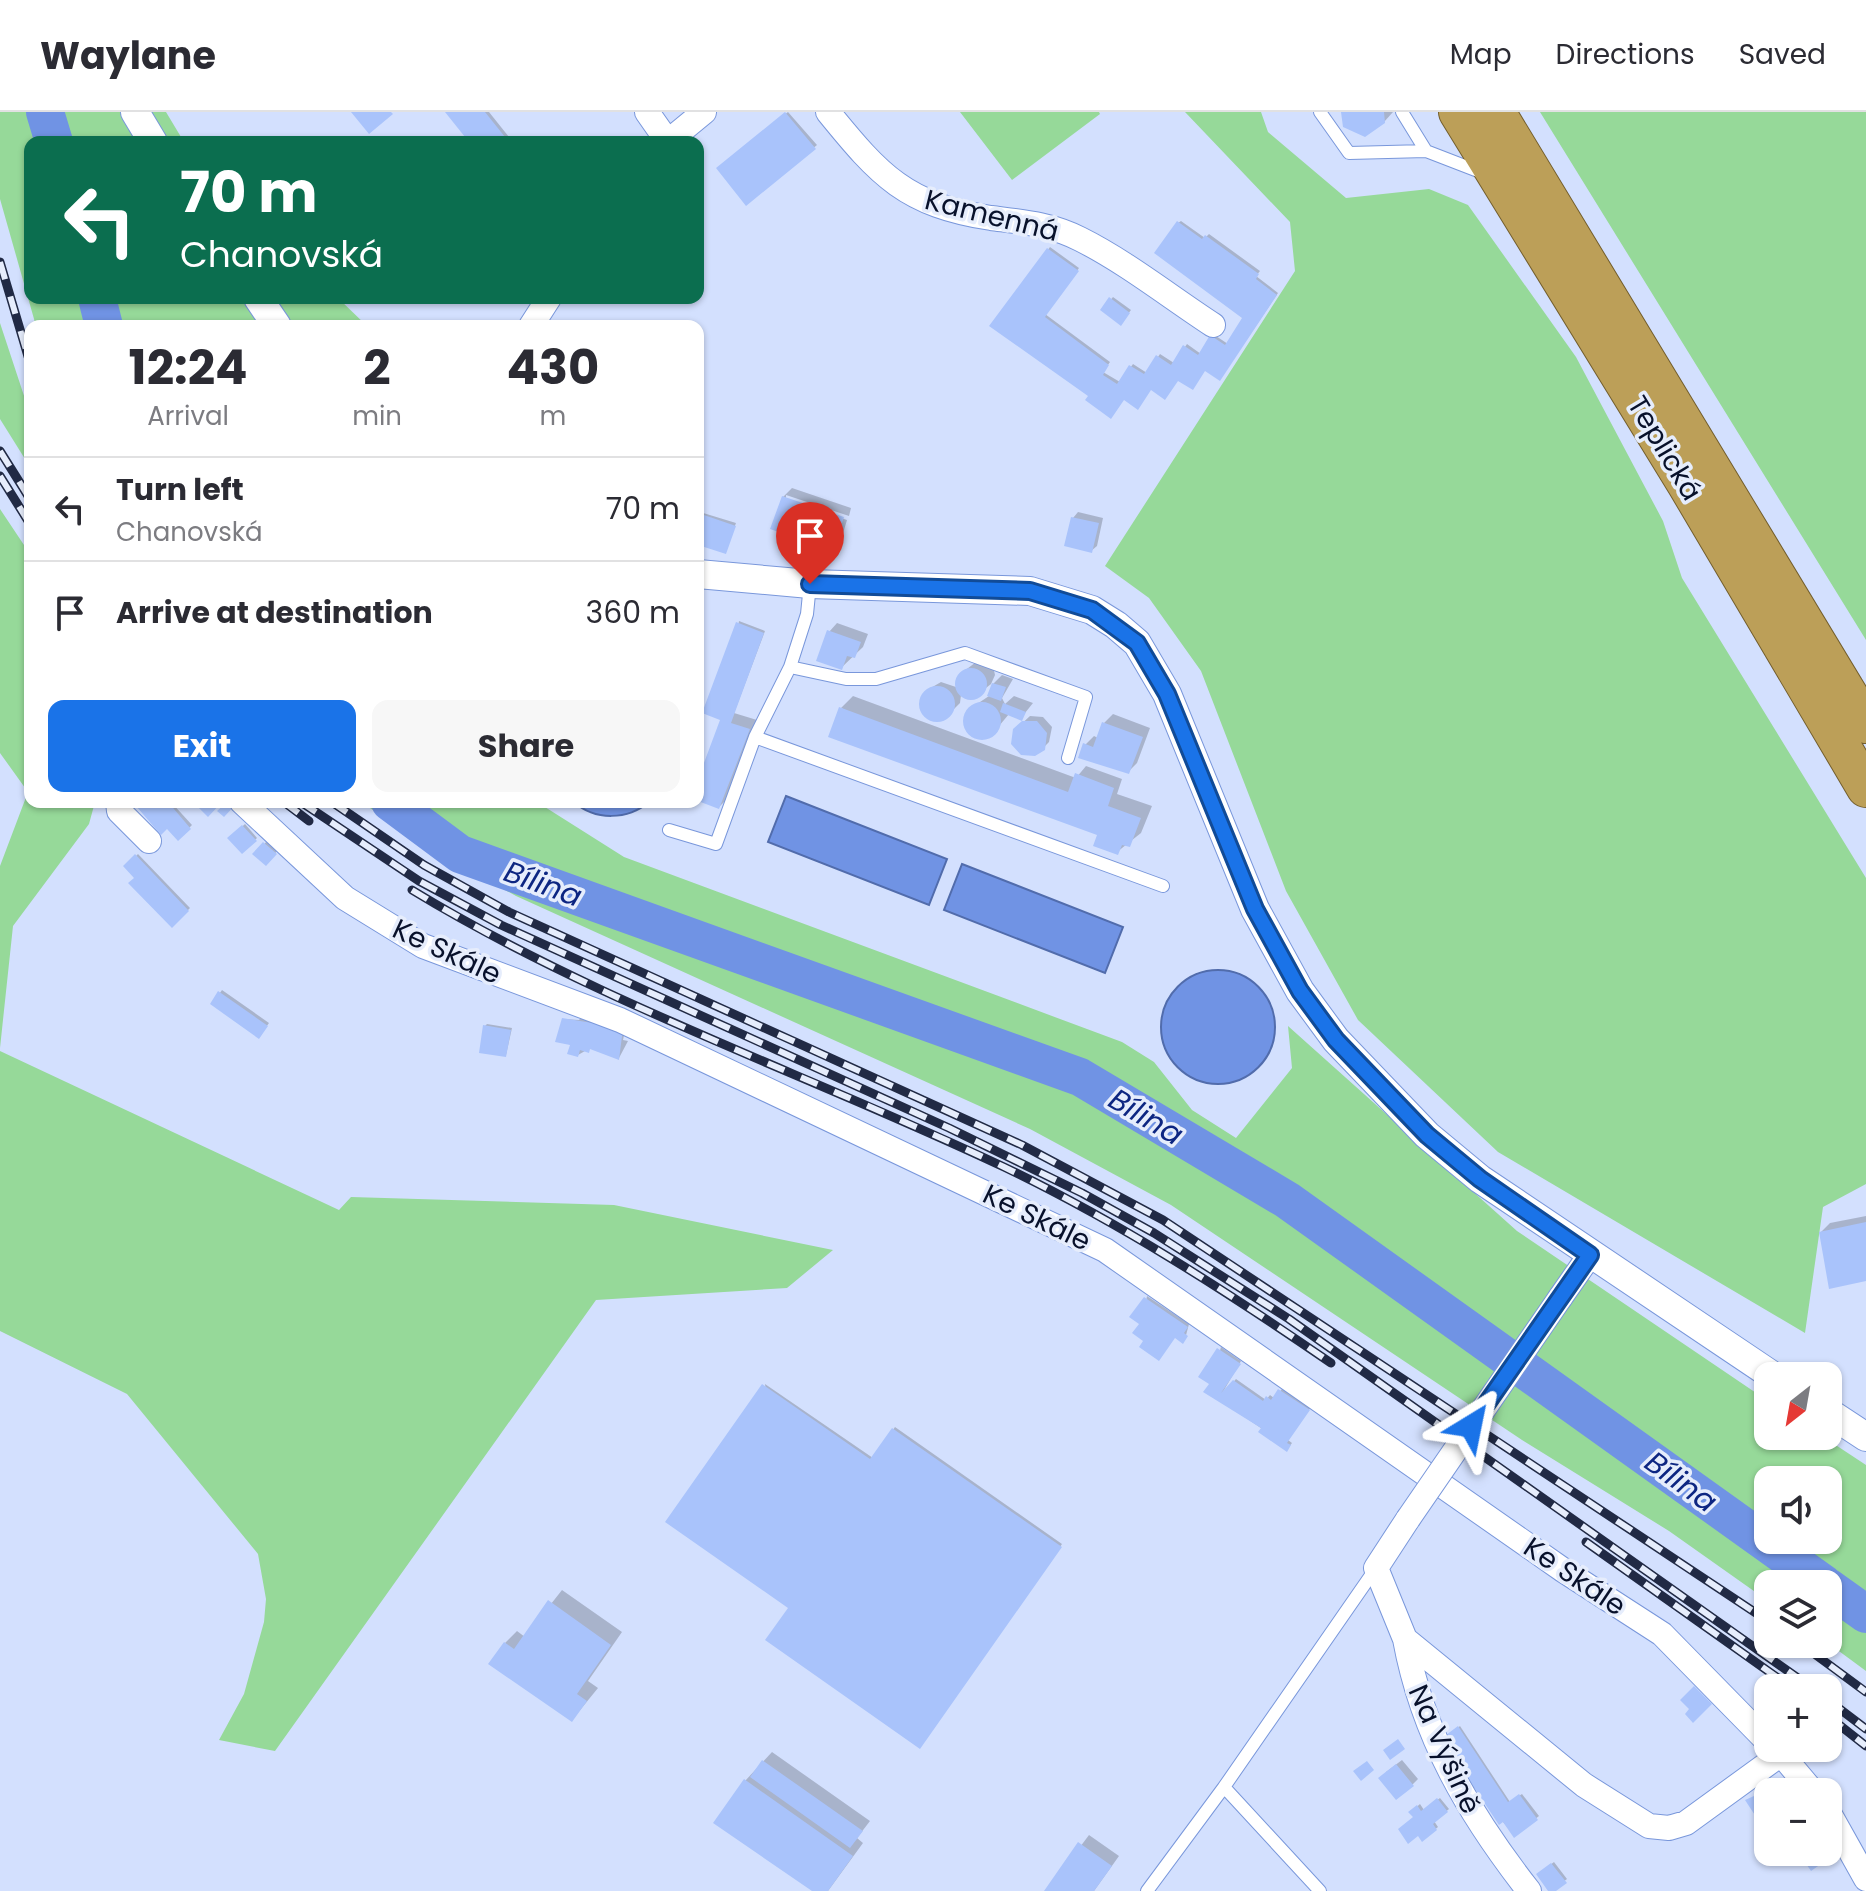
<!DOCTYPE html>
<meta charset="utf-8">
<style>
body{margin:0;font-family:Poppins,sans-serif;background:#f7f7f7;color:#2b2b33;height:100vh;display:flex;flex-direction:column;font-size:30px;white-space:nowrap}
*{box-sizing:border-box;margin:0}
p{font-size:26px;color:#7c7c81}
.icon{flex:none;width:44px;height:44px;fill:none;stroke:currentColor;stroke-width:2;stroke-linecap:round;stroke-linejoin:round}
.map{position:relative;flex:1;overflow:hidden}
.details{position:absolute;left:24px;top:208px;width:680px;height:488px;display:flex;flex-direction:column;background:#fff;border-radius:16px;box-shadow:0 2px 6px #0004}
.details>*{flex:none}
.banner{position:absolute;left:24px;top:24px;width:680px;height:168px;border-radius:16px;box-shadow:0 2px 6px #0004;background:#0b6e4f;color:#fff;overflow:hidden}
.needle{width:52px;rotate:211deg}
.fabs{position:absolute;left:1754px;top:1250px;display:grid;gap:16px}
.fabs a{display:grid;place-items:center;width:88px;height:88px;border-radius:16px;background:#fff;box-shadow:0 2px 6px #0004;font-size:40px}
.pin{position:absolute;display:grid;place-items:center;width:68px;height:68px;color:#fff;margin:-82px -34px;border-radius:50% 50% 50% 0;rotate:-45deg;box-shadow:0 0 8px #0007}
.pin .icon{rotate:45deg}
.me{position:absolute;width:88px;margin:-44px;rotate:35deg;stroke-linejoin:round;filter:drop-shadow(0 0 6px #0008)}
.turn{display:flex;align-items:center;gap:28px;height:168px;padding:0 24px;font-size:36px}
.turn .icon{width:104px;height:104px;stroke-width:2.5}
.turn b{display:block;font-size:56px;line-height:68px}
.eta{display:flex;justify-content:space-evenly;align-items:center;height:136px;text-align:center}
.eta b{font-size:48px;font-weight:700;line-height:56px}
.primary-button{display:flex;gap:16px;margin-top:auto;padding:16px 24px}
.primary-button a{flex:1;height:92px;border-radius:16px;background:#1a73e8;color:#fff;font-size:32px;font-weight:700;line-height:92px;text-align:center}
.primary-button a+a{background:#f7f7f7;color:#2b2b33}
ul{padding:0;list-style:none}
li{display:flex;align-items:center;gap:24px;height:104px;padding:0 24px;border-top:2px solid #e1e1e2}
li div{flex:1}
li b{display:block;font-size:30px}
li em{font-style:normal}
header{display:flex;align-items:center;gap:48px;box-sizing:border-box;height:112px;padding:0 40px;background:#fff;border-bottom:2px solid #e1e1e2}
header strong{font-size:38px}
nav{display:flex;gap:44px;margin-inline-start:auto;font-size:28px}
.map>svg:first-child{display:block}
.green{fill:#96d999;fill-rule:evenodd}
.water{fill:#7093e4;stroke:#516cac;stroke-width:2}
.shadow{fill:#0003}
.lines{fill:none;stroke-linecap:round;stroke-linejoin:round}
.river{stroke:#7093e4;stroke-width:38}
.building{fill:#a9c3fb}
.service-casing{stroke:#7997db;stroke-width:14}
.minor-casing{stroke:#7997db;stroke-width:26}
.tertiary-casing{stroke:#7997db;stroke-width:30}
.trunk-casing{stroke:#735e2d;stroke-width:40}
.service{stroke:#fff;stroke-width:12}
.minor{stroke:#fff;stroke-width:24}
.tertiary{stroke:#fff;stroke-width:28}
.trunk{stroke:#bc9f58;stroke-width:38}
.rail-casing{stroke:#212a45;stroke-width:9}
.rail{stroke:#e6edfc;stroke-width:6;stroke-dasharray:18;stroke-linecap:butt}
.minor-bridge-casing{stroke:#7997db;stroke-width:26;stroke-linecap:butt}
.minor-bridge{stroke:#fff;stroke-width:24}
.route-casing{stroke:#114b97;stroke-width:20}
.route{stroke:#1a73e8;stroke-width:14}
.labels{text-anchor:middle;stroke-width:7;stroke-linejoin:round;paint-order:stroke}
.street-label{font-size:28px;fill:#08112b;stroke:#e6edfc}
.water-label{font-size:30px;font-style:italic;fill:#0d2682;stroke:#e6edfc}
</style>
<header>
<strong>Waylane</strong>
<nav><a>Map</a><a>Directions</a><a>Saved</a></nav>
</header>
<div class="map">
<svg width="1866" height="1779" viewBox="0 0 1866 1779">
<rect width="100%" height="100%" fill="#d3e0fe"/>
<path class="green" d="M0,0H166L184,30H30V186H338L367,214H36L0,87Z
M960,0H1099L1100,2L1012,68Z
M1185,0H1261L1268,20L1346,86L1429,77L1468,93L1576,245L1663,409L1682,466L1866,766V1072L1823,1095L1805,1221L1498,1040L1358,908L1286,779L1201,559L1149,486L1105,454L1295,159L1290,110Z
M1540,0H1866V528Z
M0,211L30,302V355L0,307Z
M0,397L30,442V690H95L89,712L13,814L0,936V754L28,680L0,641Z
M361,690H537L624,745L1122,930L1154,950L1192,998L1236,1026L1292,956L1288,914L1517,1119L1768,1289V1324H1822L1866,1353V1559L1828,1531V1472H1768V1489L1669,1419L1522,1328L1171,1093L1030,1017L516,784L433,738ZM1768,1368H1828V1428H1768Z
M0,939L339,1098L351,1085L614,1093L833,1138L787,1176L596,1188L275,1639L219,1628L244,1582L264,1510L266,1487L258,1442L127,1282L0,1219Z"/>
<path class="water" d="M786,684L947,747L929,793L768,730Z
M574,690H649C628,708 595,709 574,690Z
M962,752L1123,815L1105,861L944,798Z
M1161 915a57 57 0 1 1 114 0a57 57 0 1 1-114 0Z"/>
<path class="shadow" d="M448,0H489L513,30H472Z
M788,0L817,33L747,91L719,56Z
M1343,0H1393L1384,10Z
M1181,109L1205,126L1209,122L1260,159L1256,164L1278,181L1222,264L1205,257L1124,286L1090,284L992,213L1050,135L1079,156L1045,202L1110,250L1103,260L1120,270L1133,252L1147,261L1160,242L1174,251L1187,232L1201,242L1213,222L1228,232L1245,206L1178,111Z
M1113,185L1131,198L1121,211L1102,198Z
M792,376L851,396L849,404L786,383V387L847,408L841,428L832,436L783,385Z
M700,400L736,411L725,440L698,431Z
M1078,400L1103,406L1097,434L1091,439L1073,406Z
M739,509L765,519L734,601L757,608L728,686L719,695L698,687V673L721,609Z
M837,511L868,522L863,535L841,556L829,520Z
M980,547L993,554L995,563L991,572L972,587L961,583L960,591L943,608L934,609L924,603L920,593L929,577L941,570L956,575L959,563Z
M1002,563L1013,567L1002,586L1005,592L1014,584L1033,591L1021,606L1009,602L994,620L980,625L970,620L966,608L974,594L989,584L993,572Z
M853,584L1076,666L1086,654L1122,667L1117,682L1152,694L1141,721L1117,740L1099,722L841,596Z
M1113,602L1150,616L1137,651L1128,660L1085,633L1094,624L1098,626L1104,611Z
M1030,604L1043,605L1052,615L1049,630L1043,636L1015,618Z
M143,690H171L192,713L178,727Z
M245,712L257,726L242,740L230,726Z
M267,729L277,739L266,752L255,742Z
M138,742L190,796L172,814L126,754Z
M222,878L269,911L261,922L213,891Z
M585,901L627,910L623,928L628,929L619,946L592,935L578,943L564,907L579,908Z
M487,912L512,916L506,943L485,914Z
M1866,1104V1167L1821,1120L1830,1111Z
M1147,1184L1189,1212L1185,1227L1175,1224L1146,1229L1142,1211Z
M1221,1235L1241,1249L1220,1285L1236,1267L1266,1288L1270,1283L1274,1286L1282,1277L1311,1295L1288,1328L1292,1331L1289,1335L1206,1279L1211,1271Z
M765,1272L873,1346L895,1315L1062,1432L921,1632L790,1496Z
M562,1478L622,1520L588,1569L598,1576L572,1608L505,1531L517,1519L525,1525Z
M1460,1614L1510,1690L1522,1682L1539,1704L1514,1723L1473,1674L1476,1671L1449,1624Z
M772,1640L870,1709L857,1726L863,1731L828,1779H815L745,1669Z
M1402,1648L1418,1667L1412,1673L1386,1660Z
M1440,1686L1449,1697L1434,1709L1438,1715L1423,1727L1411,1700L1420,1692L1424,1698Z
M1089,1723L1119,1744L1094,1779H1047Z
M1554,1750L1567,1767L1551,1779L1538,1762Z"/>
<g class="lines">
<path class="river" d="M45,0L54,30
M97,186L104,214
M390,690L460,742L1080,965L1287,1088L1824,1472
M1828,1475L1866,1502"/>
</g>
<path class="building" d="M351,0H391L393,2L369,22Z
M445,0H485L509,30H469Z
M785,0L816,37L746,94L716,56Z
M1341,0H1384L1385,11L1365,25L1343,15Z
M1177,109L1202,127L1205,123L1259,162L1256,167L1277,183L1220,269L1205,259L1193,278L1178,269L1165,288L1151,278L1138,298L1124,288L1111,307L1085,288L1088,284L989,214L1047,136L1079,159L1045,205L1109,253L1103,263L1117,272L1129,253L1144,262L1156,243L1171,253L1183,233L1198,243L1210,223L1225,233L1242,206L1154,141Z
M1109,185L1130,201L1121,214L1100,198Z
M782,384L844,405L833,439L770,417Z
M698,401L736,414L726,442L698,433Z
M1071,405L1099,411L1092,441L1064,434Z
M736,510L764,521L731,611L750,617L719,697L698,689V667L720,608L702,601Z
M827,518L861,530L855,546L847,544L842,558L816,549Z
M955 572a16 16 0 1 1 32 0a16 16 0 1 1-32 0Z
M992,571L1006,575L1001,589L987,584Z
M919 592a18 18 0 1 1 36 0a18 18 0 1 1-36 0Z
M963 609a19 19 0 1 1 38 0a19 19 0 1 1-38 0Z
M1003,591L1026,600L1022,609H1037L1047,621L1045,638L1035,644L1021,643L1011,632L1013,617L1022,609L1000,600Z
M839,595L1068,680L1075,661L1114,676L1108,694L1141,706L1130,735L1122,733L1118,743L1093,734L1097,723L828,625Z
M1102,610L1143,625L1129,662L1078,646L1083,631L1093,635Z
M140,690H168L191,717L178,729L167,717L161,723L136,694Z
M200,690H222L208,705L196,693Z
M227,690H238L224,705L217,699Z
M242,713L257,729L242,742L227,726Z
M263,730L277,742L266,754L252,742Z
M135,742L189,799L172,816L128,771L134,766L123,754Z
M218,879L268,914L259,927L210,892Z
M562,906L623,916L619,948L590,937L589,941L580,938L578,945L567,942L570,933L555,930Z
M483,913L511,918L506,945L479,941Z
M1866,1110V1169L1829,1177L1819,1120Z
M1144,1185L1188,1215L1184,1221L1188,1224L1183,1232L1175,1226L1159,1249L1139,1235L1143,1229L1132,1221L1139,1212L1129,1205Z
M1217,1236L1241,1252L1221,1281L1233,1268L1263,1289L1266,1284L1271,1288L1278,1277L1310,1298L1287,1331L1291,1333L1287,1340L1258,1320L1261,1316L1203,1280L1209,1272L1198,1265Z
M762,1272L870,1347L892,1316L1062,1435L920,1637L765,1528L788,1496L665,1410Z
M548,1488L611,1533L577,1582L587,1589L572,1610L488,1552L504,1530L514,1537Z
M1694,1574L1712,1592L1693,1611L1685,1602L1689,1597L1680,1588Z
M1458,1614L1508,1690L1519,1682L1538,1708L1514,1726L1503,1710L1499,1713L1460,1654L1463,1652L1454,1642L1458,1639L1446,1623Z
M1398,1627L1405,1637L1390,1648L1383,1638Z
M762,1648L863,1719L850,1736L750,1665Z
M1367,1649L1374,1658L1361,1669L1353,1659Z
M1396,1652L1414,1674L1396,1688L1378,1666Z
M744,1667L853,1744L828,1779H812L713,1711Z
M1763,1680L1768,1684V1715L1764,1717L1745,1688Z
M1437,1686L1448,1700L1433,1712L1437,1718L1422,1730L1418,1724L1408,1732L1398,1717L1413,1705L1408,1700L1417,1693L1421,1699Z
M1078,1730L1112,1754L1094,1779H1044Z
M1798,1740H1827L1831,1745L1811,1759Z
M1551,1751L1567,1771L1556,1779H1548L1536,1762Z"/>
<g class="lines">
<g class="service-casing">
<path id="service" d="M1320,0L1349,41L1426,39L1483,61
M1402,0L1426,39
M790,555L846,567H876L965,541L1086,585L1068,646
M755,625L1163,774
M669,718L716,732L755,625L790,555L807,502L810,472
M1147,1779L1224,1675
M1320,1779L1224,1675L1376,1456"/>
</g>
<g class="minor-casing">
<path id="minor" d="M647,0L668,30
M828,0C880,64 906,93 991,106C1022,110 1051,112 1080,127C1126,150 1170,185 1213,213
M670,28L704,0
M531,214L549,186
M118,690L119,699L149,729
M242,690L345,786L423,834L620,908L1105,1138L1563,1458L1662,1522L1768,1630
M1560,1186L1590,1143
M1408,1407L1376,1456L1405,1527L1584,1673L1649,1714L1669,1716L1686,1711L1781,1642L1813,1680
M1405,1527C1423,1625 1469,1702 1529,1779
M1828,1699L1866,1767"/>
</g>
<g class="tertiary-casing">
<path id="tertiary" d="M135,0L153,30
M258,186L277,214
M698,462L810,472L1030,479L1092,498L1116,513L1137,531L1167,582L1255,797L1300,879L1336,928L1427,1023L1480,1067L1773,1264
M1828,1300L1866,1325"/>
</g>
<g class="trunk-casing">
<path id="trunk" d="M1458,0L1687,373L1866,676
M1496,0L1866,612"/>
</g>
<use href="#service" class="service"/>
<use href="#minor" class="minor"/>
<use href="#tertiary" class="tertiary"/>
<use href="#trunk" class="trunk"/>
<g class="rail-casing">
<path id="rail" d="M0,150L30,251
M0,339L30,387
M0,364L30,412
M284,690L309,709
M301,690L419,769L501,813L949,1016L1082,1081L1154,1121L1289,1207L1812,1576
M332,690L424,753L509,800L1022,1033L1163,1108L1768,1509
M412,778C598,891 808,962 1004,1055C1119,1110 1226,1179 1331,1251
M1586,1430L1792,1576
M1801,1532L1866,1580
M1828,1588L1866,1617
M1828,1604L1866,1634"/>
</g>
<use href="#rail" class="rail"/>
<g class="minor-bridge-casing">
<path id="minor-bridge" d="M1408,1407L1560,1186"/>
</g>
<use href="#minor-bridge" class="minor-bridge"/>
</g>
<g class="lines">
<g class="route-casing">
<path id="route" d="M810,472L1030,479L1092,498L1137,531L1167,582L1255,797L1300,879L1336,928L1427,1023L1480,1067L1590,1143L1471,1314"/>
</g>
<use href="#route" class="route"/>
</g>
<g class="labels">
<g class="street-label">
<text transform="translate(992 103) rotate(14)" y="10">Kamenná</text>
<text transform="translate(1665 336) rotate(59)" y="10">Teplická</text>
<text transform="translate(447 839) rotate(25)" y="10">Ke Skále</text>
<text transform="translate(1037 1105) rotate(26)" y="10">Ke Skále</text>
<text transform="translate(1575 1464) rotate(34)" y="10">Ke Skále</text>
<text transform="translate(1445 1637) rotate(66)" y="10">Na Výšině</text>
</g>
<g class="water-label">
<text transform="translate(543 772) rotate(20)" y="10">Bílina</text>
<text transform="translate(1146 1005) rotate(31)" y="10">Bílina</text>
<text transform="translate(1681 1370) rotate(36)" y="10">Bílina</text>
</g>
</g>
</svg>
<div class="fabs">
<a><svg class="needle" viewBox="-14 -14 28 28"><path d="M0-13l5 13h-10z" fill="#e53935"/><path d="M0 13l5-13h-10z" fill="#7c7c81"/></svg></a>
<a><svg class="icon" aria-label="sound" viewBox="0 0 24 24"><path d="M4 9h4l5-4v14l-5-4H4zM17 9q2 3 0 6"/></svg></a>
<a><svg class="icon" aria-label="layers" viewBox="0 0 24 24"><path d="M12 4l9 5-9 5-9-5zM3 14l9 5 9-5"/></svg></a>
<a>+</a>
<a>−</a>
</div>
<div class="pin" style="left:810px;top:472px;background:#d93025"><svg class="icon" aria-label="arrive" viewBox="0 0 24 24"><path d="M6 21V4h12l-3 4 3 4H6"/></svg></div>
<svg class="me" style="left:1471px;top:1314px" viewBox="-20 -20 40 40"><path d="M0-17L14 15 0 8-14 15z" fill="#1a73e8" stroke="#fff" stroke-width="4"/></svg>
<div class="banner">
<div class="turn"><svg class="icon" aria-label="left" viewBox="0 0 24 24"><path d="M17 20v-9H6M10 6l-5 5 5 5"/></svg><div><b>70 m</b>Chanovská</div></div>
</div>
<section class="details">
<div class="eta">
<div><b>12:24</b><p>Arrival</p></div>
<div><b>2</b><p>min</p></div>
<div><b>430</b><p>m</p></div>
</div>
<ul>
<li><svg class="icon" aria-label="left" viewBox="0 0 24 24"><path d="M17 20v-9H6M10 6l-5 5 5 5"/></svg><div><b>Turn left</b><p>Chanovská</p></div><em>70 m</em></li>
<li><svg class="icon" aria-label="arrive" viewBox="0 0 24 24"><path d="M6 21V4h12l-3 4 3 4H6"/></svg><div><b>Arrive at destination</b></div><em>360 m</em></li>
</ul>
<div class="primary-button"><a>Exit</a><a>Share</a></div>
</section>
</div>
